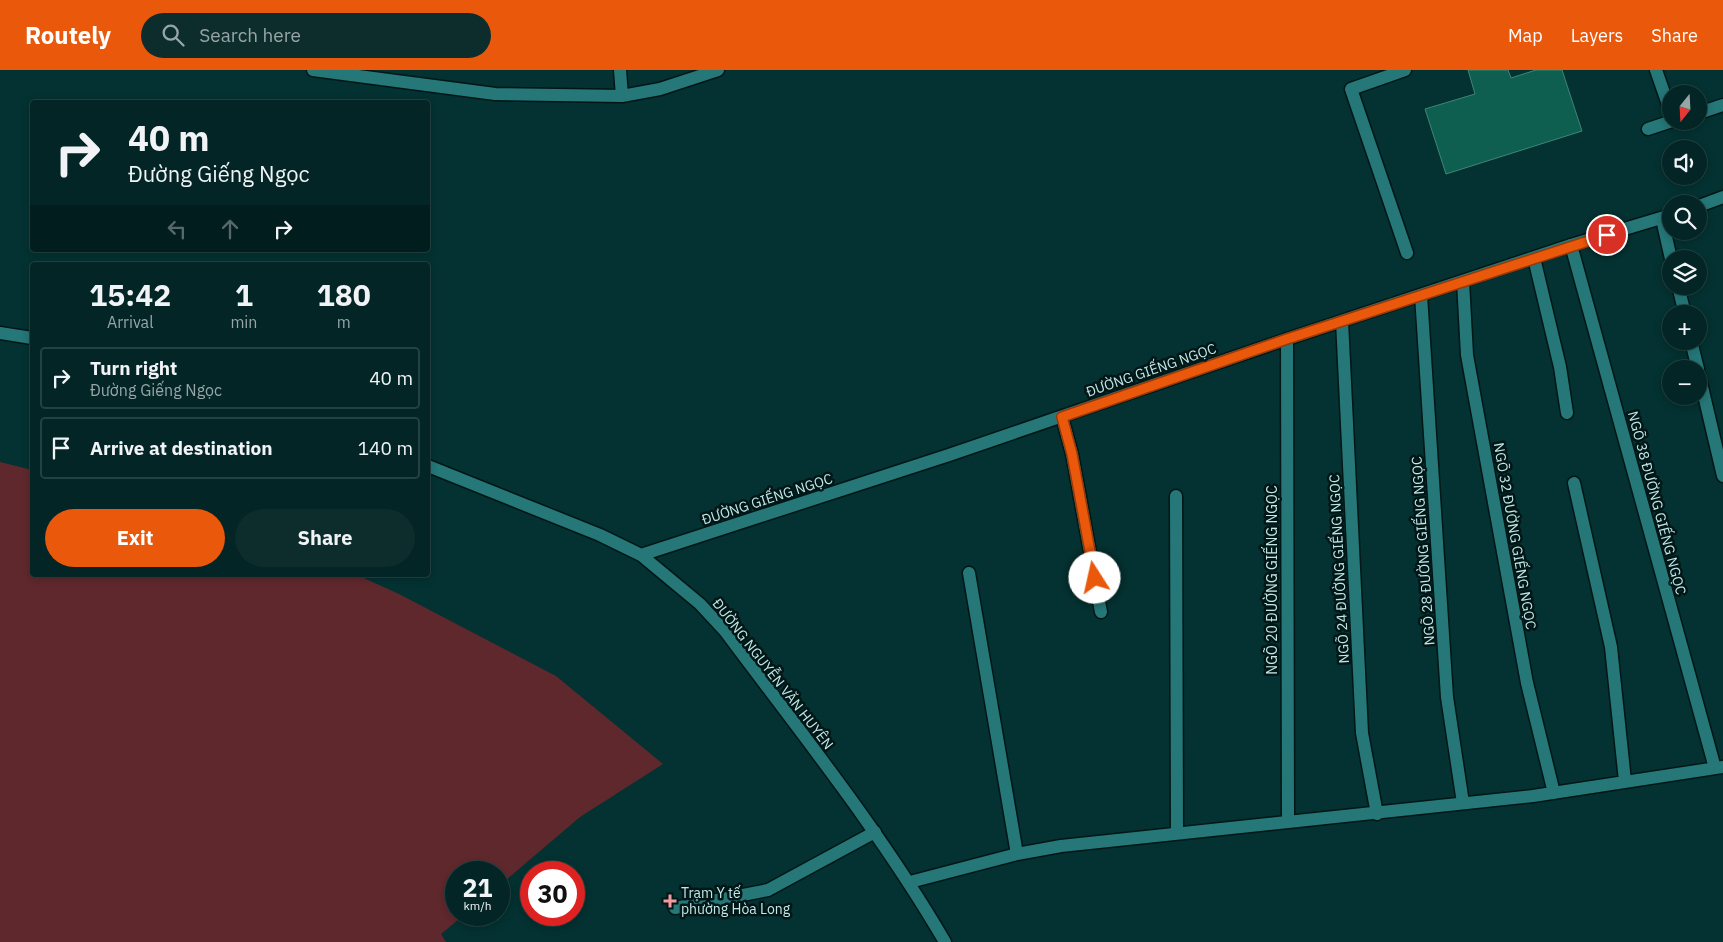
<!DOCTYPE html>
<meta charset="utf-8">
<style>
body{margin:0;font-family:"IBM Plex Sans",sans-serif;background:#0d2d2d;color:#f1f3f6;height:100vh;display:flex;flex-direction:column;font-size:19px;white-space:nowrap}
*{box-sizing:border-box;margin:0}
p{font-size:16px;color:#97a5a7}
.icon{flex:none;width:28px;height:28px;fill:none;stroke:currentColor;stroke-width:2;stroke-linecap:round;stroke-linejoin:round}
.map{position:relative;flex:1;overflow:hidden}
.panel{position:absolute;left:30px;top:192px;width:400px;height:315px;display:flex;flex-direction:column;background:#032525;border-radius:5px;box-shadow:0 2px 8px #0003,0 0 0 1px #244242}
.panel>*{flex:none}
.banner{position:absolute;left:30px;top:30px;width:400px;height:152px;border-radius:5px;box-shadow:0 2px 8px #0003,0 0 0 1px #244242;background:#032525;color:#f1f3f6;overflow:hidden}
.needle{width:32px;rotate:198deg}
.fabs{position:absolute;left:1662px;top:15px;display:grid;gap:10px}
.fabs a{display:grid;place-items:center;width:45px;height:45px;border-radius:50%;background:#032525;box-shadow:0 2px 8px #0003,0 0 0 1px #244242;font-size:25px}
.speed{position:absolute;left:445px;top:791px;display:flex;gap:10px;font-size:25px;font-weight:700;text-align:center}
.speed>*{display:grid;place-content:center;width:65px;height:65px;border-radius:50%;background:#032525;box-shadow:0 2px 8px #0003,0 0 0 1px #244242;line-height:1}
.speed small{font-size:12px;font-weight:400}
.speed .limit{border:8px solid #d22;background:#fff;color:#111}
.pin{position:absolute;display:grid;place-items:center;width:42px;height:42px;color:#fff;margin:-21px;border:2px solid #fff;border-radius:50%;box-shadow:0 1px 5px #0007}
.me{position:absolute;width:55px;margin:-28px;rotate:350deg;stroke-linejoin:round;filter:drop-shadow(0 0 4px #0008)}
.turn{display:flex;align-items:center;gap:18px;height:105px;padding:0 15px;font-size:22px}
.turn .icon{width:65px;height:65px;stroke-width:2.5}
.turn b{display:block;font-size:35px;line-height:42px}
.lanes{display:flex;align-items:center;height:48px;padding:0 15px;background:#0003;justify-content:center;gap:25px;direction:ltr}
.lanes .off{opacity:.35}
.eta{display:flex;justify-content:space-evenly;align-items:center;height:85px;text-align:center}
.eta b{font-size:30px;font-weight:700;line-height:35px}
.cta{display:flex;gap:10px;margin-top:auto;padding:10px 15px}
.cta a{flex:1;height:58px;border-radius:30px;background:#ea580c;color:#fff;font-size:20px;font-weight:700;line-height:58px;text-align:center}
.cta a+a{background:#0d2d2d;color:#f1f3f6}
ul{padding:0;list-style:none}
li{display:flex;align-items:center;gap:15px;height:62px;margin:0 10px 8px;padding:0 5px;border:2px solid #244242;border-radius:5px}
li div{flex:1}
li b{display:block;font-size:19px}
li em{font-style:normal}
header{display:flex;align-items:center;gap:30px;box-sizing:border-box;height:70px;padding:0 25px;background:#ea580c;color:#fff}
header strong{font-size:24px}
nav{display:flex;gap:28px;margin-inline-start:auto;font-size:18px}
.search{width:350px;height:45px;background:#0d2d2d;display:flex;align-items:center;gap:12px;box-sizing:border-box;padding:0 18px;border-radius:28px;color:#97a5a7;font-size:19px}
.map>svg:first-child{display:block}
.water{fill:#5f282d}
.building{fill:#0f5f50;stroke:#3f8675}
.lines{fill:none;stroke-linecap:round;stroke-linejoin:round}
.lane-casing{stroke:#011717;stroke-width:15}
.street-casing{stroke:#011717;stroke-width:15}
.secondary-casing{stroke:#011717;stroke-width:15}
.lane{stroke:#257778;stroke-width:12}
.street{stroke:#257778;stroke-width:12}
.secondary{stroke:#257778;stroke-width:12}
.route-casing{stroke:#983908;stroke-width:12}
.route{stroke:#ea580c;stroke-width:9}
.poi-dot{fill:#f49aa0;stroke:#011717;stroke-width:2}
.labels{text-anchor:middle;stroke-width:5;stroke-linejoin:round;paint-order:stroke}
.street-label{font-size:14px;fill:#c2e7e7;stroke:#011717}
.poi-label{font-size:14px;fill:#c2e7e7;stroke:#011717;text-anchor:start}
</style>
<header>
<strong>Routely</strong>
<div class="search"><svg class="icon" aria-label="search" viewBox="0 0 24 24"><circle cx="10" cy="10" r="6"/><path d="M15 15l6 6"/></svg>Search here</div>
<nav><a>Map</a><a>Layers</a><a>Share</a></nav>
</header>
<div class="map">
<svg width="1723" height="872" viewBox="0 0 1723 872">
<rect width="100%" height="100%" fill="#043131"/>
<path class="water" d="M0,392L32,400V505H357L399,524L556,606L663,694L580,747L499,816V802H456V845H464L441,864L446,872H0Z"/>
<path class="building" d="M1468,0H1508L1511,8L1536,0H1562L1582,61L1446,104L1425,39L1475,24Z"/>
<g class="lines">
<g class="lane-casing">
<path id="lane" d="M1405,0L1351,19L1407,183
M1656,0L1671,43
M1699,43L1723,35
M1648,59L1672,51
M675,838L768,820L875,762"/>
</g>
<g class="street-casing">
<path id="street" d="M1662,149L1671,189
M1571,175L1715,698
M1534,188L1560,297L1567,343
M1463,211L1467,285L1527,613L1554,723
M1678,216L1685,244
M1421,225L1447,627L1463,733
M1342,251L1362,663L1377,744
M1287,269L1288,751
M1691,271L1698,299
M1699,304L1723,406
M1062,347L1072,384L1101,542
M1574,413L1611,577L1625,711
M1176,426L1177,763
M969,503L1017,784
M910,812L1017,784L1061,776L1533,726L1723,697"/>
</g>
<g class="secondary-casing">
<path id="secondary" d="M313,0L495,24L622,26L660,19L718,0
M620,0L622,26
M1699,136L1723,127
M0,263L32,268
M428,396L600,465L641,485L700,534L725,561C801,663 881,762 945,872
M641,485L949,385L1287,269L1571,175L1671,145"/>
</g>
<use href="#lane" class="lane"/>
<use href="#street" class="street"/>
<use href="#secondary" class="secondary"/>
</g>
<g class="lines">
<g class="route-casing">
<path id="route" d="M1095,508L1072,384L1062,347L1287,269L1607,165"/>
</g>
<use href="#route" class="route"/>
</g>
<path class="poi-dot" d="M667.5 823.5h5v5h5v5h-5v5h-5v-5h-5v-5h5z"/>
<g class="labels">
<g class="street-label">
<text transform="translate(1151 300) rotate(-19)" y="5">ĐƯỜNG GIẾNG NGỌC</text>
<text transform="translate(767 429) rotate(-18)" y="5">ĐƯỜNG GIẾNG NGỌC</text>
<text transform="translate(1657 433) rotate(75)" y="5">NGÕ 38 ĐƯỜNG GIẾNG NGỌC</text>
<text transform="translate(1515 466) rotate(80)" y="5">NGÕ 32 ĐƯỜNG GIẾNG NGỌC</text>
<text transform="translate(1423 481) rotate(-94)" y="5">NGÕ 28 ĐƯỜNG GIẾNG NGỌC</text>
<text transform="translate(1339 499) rotate(-93)" y="5">NGÕ 24 ĐƯỜNG GIẾNG NGỌC</text>
<text transform="translate(1272 510) rotate(-90)" y="5">NGÕ 20 ĐƯỜNG GIẾNG NGỌC</text>
<text transform="translate(773 604) rotate(52)" y="5">ĐƯỜNG NGUYỄN VĂN HUYÊN</text>
</g>
<g class="poi-label">
<text x="681" y="828">Trạm Y tế<tspan x="681" dy="16">phường Hòa Long</tspan></text>
</g>
</g>
</svg>
<div class="fabs">
<a><svg class="needle" viewBox="-14 -14 28 28"><path d="M0-13l5 13h-10z" fill="#e53935"/><path d="M0 13l5-13h-10z" fill="#97a5a7"/></svg></a>
<a><svg class="icon" aria-label="sound" viewBox="0 0 24 24"><path d="M4 9h4l5-4v14l-5-4H4zM17 9q2 3 0 6"/></svg></a>
<a><svg class="icon" aria-label="search" viewBox="0 0 24 24"><circle cx="10" cy="10" r="6"/><path d="M15 15l6 6"/></svg></a>
<a><svg class="icon" aria-label="layers" viewBox="0 0 24 24"><path d="M12 4l9 5-9 5-9-5zM3 14l9 5 9-5"/></svg></a>
<a>+</a>
<a>−</a>
</div>
<div class="speed"><div>21<small>km/h</small></div><div class="limit">30</div></div>
<div class="pin" style="left:1607px;top:165px;background:#d93025"><svg class="icon" aria-label="arrive" viewBox="0 0 24 24"><path d="M6 21V4h12l-3 4 3 4H6"/></svg></div>
<svg class="me" style="left:1095px;top:508px" viewBox="-20 -20 40 40"><circle r="19" fill="#fff"/><path d="M0-13L10 11 0 6-10 11z" fill="#ea580c"/></svg>
<div class="banner">
<div class="turn"><svg class="icon" aria-label="right" viewBox="0 0 24 24"><path d="M7 20v-9h11M14 6l5 5-5 5"/></svg><div><b>40 m</b>Đường Giếng Ngọc</div></div>
<div class="lanes"><svg class="icon off" aria-label="left" viewBox="0 0 24 24"><path d="M17 20v-9H6M10 6l-5 5 5 5"/></svg><svg class="icon off" aria-label="ahead" viewBox="0 0 24 24"><path d="M12 20V5M6 11l6-6 6 6"/></svg><svg class="icon" aria-label="right" viewBox="0 0 24 24"><path d="M7 20v-9h11M14 6l5 5-5 5"/></svg></div>
</div>
<section class="panel">
<div class="eta">
<div><b>15:42</b><p>Arrival</p></div>
<div><b>1</b><p>min</p></div>
<div><b>180</b><p>m</p></div>
</div>
<ul>
<li><svg class="icon" aria-label="right" viewBox="0 0 24 24"><path d="M7 20v-9h11M14 6l5 5-5 5"/></svg><div><b>Turn right</b><p>Đường Giếng Ngọc</p></div><em>40 m</em></li>
<li><svg class="icon" aria-label="arrive" viewBox="0 0 24 24"><path d="M6 21V4h12l-3 4 3 4H6"/></svg><div><b>Arrive at destination</b></div><em>140 m</em></li>
</ul>
<div class="cta"><a>Exit</a><a>Share</a></div>
</section>
</div>
